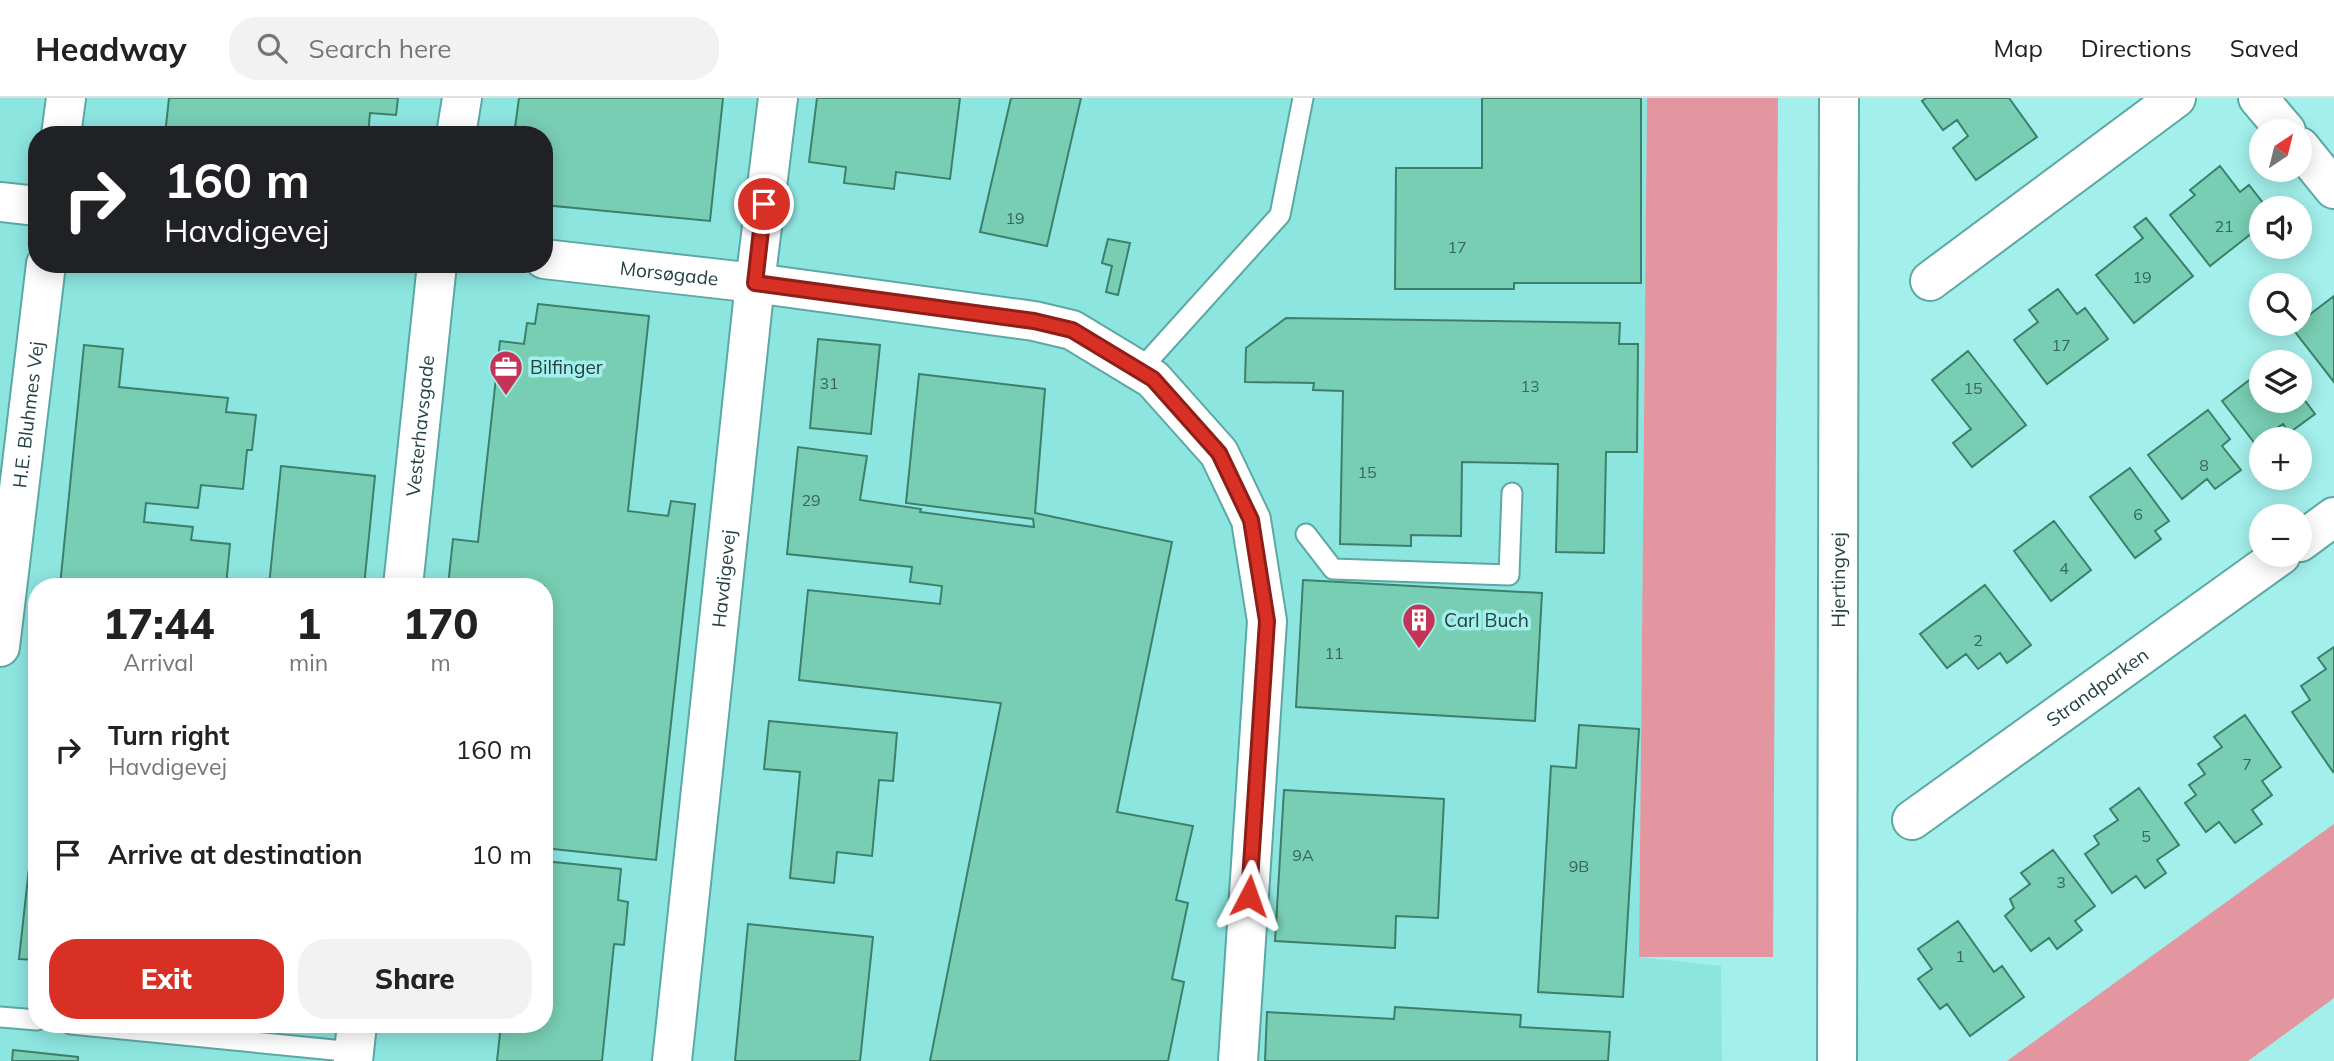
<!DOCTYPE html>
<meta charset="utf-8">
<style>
body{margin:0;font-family:Mulish,sans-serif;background:#f2f2f2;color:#222;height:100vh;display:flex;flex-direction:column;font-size:26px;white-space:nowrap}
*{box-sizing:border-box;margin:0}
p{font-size:23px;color:#767676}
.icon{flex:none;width:38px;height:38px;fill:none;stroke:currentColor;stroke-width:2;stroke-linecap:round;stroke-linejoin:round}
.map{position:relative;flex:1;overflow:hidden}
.details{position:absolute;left:28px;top:480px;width:525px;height:455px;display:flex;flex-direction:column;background:#fff;border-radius:28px;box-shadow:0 4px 18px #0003}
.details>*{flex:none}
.top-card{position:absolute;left:28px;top:28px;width:525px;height:147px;border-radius:28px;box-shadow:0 4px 18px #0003;background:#202124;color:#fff;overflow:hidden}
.needle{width:46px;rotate:35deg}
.controls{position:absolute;left:2249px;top:21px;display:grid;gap:14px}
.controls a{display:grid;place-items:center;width:63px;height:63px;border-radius:50%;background:#fff;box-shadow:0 4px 18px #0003;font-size:35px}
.pin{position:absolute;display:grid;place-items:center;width:60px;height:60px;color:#fff;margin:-30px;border:4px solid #fff;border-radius:50%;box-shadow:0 2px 7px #0007}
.me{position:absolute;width:77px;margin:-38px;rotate:4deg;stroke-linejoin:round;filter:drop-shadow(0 0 5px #0008)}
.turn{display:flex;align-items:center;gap:24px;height:147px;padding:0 21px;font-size:32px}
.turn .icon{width:91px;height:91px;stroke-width:2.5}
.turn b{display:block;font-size:49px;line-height:60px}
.eta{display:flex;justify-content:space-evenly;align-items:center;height:119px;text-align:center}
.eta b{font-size:42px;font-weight:800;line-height:49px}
.primary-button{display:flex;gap:14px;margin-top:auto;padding:14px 21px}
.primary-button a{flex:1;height:80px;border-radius:28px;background:#d93025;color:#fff;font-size:28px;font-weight:800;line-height:80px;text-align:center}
.primary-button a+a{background:#f2f2f2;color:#222}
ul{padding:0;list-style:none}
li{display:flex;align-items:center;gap:21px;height:105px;padding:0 21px}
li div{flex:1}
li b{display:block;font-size:26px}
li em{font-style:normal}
header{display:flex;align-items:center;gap:42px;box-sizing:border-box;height:98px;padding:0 35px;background:#fff;border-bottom:2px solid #e0e0e0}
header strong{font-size:33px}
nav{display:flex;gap:38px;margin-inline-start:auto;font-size:24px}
.search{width:490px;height:63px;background:#f2f2f2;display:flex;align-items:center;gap:18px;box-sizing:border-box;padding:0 24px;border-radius:28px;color:#767676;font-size:26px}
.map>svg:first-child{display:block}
.built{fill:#8de5e0;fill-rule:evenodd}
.forest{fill:#e396a0}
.building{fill:#78ceb3;stroke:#3d7f6b;stroke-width:2}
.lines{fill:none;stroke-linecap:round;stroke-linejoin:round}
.service-casing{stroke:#5ca8a4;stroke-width:23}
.minor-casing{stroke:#5ca8a4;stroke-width:42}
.tertiary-casing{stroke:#5ca8a4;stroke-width:42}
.secondary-casing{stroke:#5ca8a4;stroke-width:42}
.service{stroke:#fff;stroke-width:19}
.minor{stroke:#fff;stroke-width:38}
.tertiary{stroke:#fff;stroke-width:38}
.secondary{stroke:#fff;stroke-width:38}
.route-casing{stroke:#8d1f18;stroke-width:18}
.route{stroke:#d93025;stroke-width:12}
.labels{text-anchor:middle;stroke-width:7;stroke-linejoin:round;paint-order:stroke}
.number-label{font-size:16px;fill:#38655e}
.street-label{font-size:19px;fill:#234241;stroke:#a3efeb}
.poi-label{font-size:19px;fill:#234241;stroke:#a3efeb;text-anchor:start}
</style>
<header>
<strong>Headway</strong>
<div class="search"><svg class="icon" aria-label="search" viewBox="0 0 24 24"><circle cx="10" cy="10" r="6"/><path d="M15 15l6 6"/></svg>Search here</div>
<nav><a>Map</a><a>Directions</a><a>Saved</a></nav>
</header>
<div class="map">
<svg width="2334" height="963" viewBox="0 0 2334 963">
<rect width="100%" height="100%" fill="#a3efeb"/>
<path class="built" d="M0,0H1647L1639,859L1721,868L1722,963H0ZM37,37H544V166H37ZM37,488H544V926H37Z"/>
<path class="forest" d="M1647,0H1778L1773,859H1639Z
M2334,726V900L2248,963H2007Z"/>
<path class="building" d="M169,0H398L396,17L370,15L368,37H165Z
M519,0H723L710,123L544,107V37H514Z
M817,0H960L950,81L896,74L894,91L844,85L846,69L809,64Z
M1011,0H1081L1047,148L980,134Z
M1482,0H1641V185H1514V191H1395L1396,70H1482Z
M1926,0H2009L2037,39L1976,82L1953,50L1968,38L1957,22L1943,32L1922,3Z
M2220,68L2240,94L2249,87L2267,110H2261V128L2210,168L2170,117L2195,97L2190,92Z
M2146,120L2193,178L2134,225L2096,177L2143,140L2134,129Z
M1108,141L1130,145L1118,197L1106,194L1112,168L1102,165Z
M2058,191L2077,216L2085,210L2108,241L2047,286L2014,242L2038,224L2029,212Z
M2334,198V284L2292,230Z
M538,206L649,218L628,413L668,418L671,403L695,406L656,762L544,750V488H448L453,441L478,444L500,243L524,246L527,225L535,226Z
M1286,220L1620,225L1619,246H1638L1637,354H1606L1604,455L1556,454L1558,366L1462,364L1461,438L1411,437V448L1340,446L1343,293L1313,292L1314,285L1245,284L1246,250Z
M818,241L880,247L871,336L810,330Z
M84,247L123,251L119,289L228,300L226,314L256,317L252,352H247L243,391L201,387L198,410L146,405L144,424L193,429L191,442L230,446L226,488H60Z
M1968,253L2026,327L1972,369L1953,345L1971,331L1932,282Z
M2261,273V303H2300V296L2315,316L2289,335L2283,326L2261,341L2256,347L2222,303Z
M919,276L1045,291L1035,415L1172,444L1117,714L1193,728L1176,802L1188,805L1172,881L1184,884L1168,963H930L1001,605L799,582L808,492L940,506L942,488L910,484L912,469L787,456L798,349L867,358L860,402L921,411L920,414L1034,429L1033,421L906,405Z
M2208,312L2230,341L2222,348L2241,372L2215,391L2207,381L2182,401L2148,357Z
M281,368L375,378L364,488H269Z
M2130,370L2169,423L2155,433L2161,441L2135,460L2090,399Z
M2054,423L2091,472L2051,503L2014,453Z
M1303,482L1542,495L1535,623L1296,609Z
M1985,487L2031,547L2007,565L2000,555L1978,571L1966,556L1947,570L1920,536Z
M2334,549V673L2333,674L2292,614L2310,602L2301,588L2326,571L2318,560Z
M2245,617L2281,669L2262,683L2272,697L2252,712L2262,726L2235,745L2219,724L2206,734L2185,705L2196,697L2189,687L2205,676L2198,666L2222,649L2214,639Z
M769,623L897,635L893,683L879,682L872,758L837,754L834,785L790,780L800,674L764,671Z
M1579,627L1639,631L1623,899L1538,894L1551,668L1576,670Z
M2139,690L2179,747L2157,762L2166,775L2145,790L2136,778L2112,795L2085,756L2099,746L2094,738L2118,722L2110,711Z
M1284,692L1444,701L1438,820L1396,818L1395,850L1275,843Z
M37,697V862L19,861Z
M2053,752L2095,808L2075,823L2082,832L2057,851L2049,840L2031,853L2005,818L2014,810L2010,801L2030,786L2021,775Z
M544,763L621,771L618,802L628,804L624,847L614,846L602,963H497L501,926H544Z
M1958,823L1994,874L2002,868L2024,899L1970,938L1947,906L1940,911L1918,881L1932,871L1918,851Z
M748,826L873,839L860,963H735Z
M1395,909L1521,917L1520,929L1610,934L1608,963H1265L1267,914L1394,921Z
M13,952L78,959V963H12Z"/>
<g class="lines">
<g class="service-casing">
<path id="service" d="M1140,272L1280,117L1303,0
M1306,436L1333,471L1509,477L1512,395
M0,919L37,922
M71,926L354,954"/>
</g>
<g class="minor-casing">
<g id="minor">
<path d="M61,37L66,0"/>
<path d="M456,37L462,0"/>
<path d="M0,104L37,108"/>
<path id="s1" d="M544,161L755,185L1034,223L1072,232L1153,281L1219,355L1251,422L1267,523L1238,963"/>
<path d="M1930,183L2176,0"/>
<path d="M2300,444L2334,419"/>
<path id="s2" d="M403,488L437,166"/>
<path id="s3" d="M0,549L46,166"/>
<path id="s4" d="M1912,722L2281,457"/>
<path d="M353,963L357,926"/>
<path id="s5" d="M672,963L755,185L778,0"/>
</g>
</g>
<g class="tertiary-casing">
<path id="tertiary" d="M2258,0L2286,33
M2300,49L2334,91"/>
</g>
<g class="secondary-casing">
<g id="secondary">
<path id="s6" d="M1837,963L1839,0"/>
</g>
</g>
<use href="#service" class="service"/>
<use href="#minor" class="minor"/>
<use href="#tertiary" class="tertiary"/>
<use href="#secondary" class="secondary"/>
</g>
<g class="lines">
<g class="route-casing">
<path id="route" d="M764,106L755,185L1034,223L1072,232L1153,281L1219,355L1251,422L1267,523L1249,798"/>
</g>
<use href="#route" class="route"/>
</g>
<defs>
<g id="office-pin" transform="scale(1.75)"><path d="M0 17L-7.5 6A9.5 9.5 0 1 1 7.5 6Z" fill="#c43457" stroke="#a3efeb"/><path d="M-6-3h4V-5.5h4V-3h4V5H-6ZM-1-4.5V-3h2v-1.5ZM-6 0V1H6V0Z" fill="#fff"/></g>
<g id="building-pin" transform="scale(1.75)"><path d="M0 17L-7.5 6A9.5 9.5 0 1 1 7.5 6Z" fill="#c43457" stroke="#a3efeb"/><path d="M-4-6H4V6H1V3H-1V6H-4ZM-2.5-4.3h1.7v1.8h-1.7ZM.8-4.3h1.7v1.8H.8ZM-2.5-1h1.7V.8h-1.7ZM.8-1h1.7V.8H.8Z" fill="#fff"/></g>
</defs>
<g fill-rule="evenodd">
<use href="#office-pin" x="506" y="269"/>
<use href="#building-pin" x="1419" y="522"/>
</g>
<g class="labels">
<g class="number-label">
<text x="1015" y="126">19</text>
<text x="2224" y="134">21</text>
<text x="1457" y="155">17</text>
<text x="2142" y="185">19</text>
<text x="2061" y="253">17</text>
<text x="829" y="291">31</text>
<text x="1530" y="294">13</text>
<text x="1973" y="296">15</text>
<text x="2204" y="373">8</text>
<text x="1367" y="380">15</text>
<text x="811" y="408">29</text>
<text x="2138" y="422">6</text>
<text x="2064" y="476">4</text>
<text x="1978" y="548">2</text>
<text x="1334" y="561">11</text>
<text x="2247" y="672">7</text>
<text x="2146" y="744">5</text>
<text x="1303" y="763">9A</text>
<text x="1579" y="774">9B</text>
<text x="2061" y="790">3</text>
<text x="1960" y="864">1</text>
</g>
<g class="street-label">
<text dy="7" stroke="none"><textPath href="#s1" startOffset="126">Morsøgade</textPath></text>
<text dy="7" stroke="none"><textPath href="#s3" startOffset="234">H.E. Bluhmes Vej</textPath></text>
<text dy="7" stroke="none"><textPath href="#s2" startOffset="161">Vesterhavsgade</textPath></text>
<text dy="7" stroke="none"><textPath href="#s5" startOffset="485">Havdigevej</textPath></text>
<text dy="7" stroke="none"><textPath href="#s6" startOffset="481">Hjertingvej</textPath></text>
<text dy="7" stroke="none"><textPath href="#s4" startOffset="228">Strandparken</textPath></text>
</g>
<g class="poi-label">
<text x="530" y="276">Bilfinger</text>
<text x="1444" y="529">Carl Buch</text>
</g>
</g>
</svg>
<div class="controls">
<a><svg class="needle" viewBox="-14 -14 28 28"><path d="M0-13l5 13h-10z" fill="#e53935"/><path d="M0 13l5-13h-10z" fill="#767676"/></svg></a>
<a><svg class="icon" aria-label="sound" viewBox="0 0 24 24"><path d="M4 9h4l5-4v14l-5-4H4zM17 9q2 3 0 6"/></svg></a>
<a><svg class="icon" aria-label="search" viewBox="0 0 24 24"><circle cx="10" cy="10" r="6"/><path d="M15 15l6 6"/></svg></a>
<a><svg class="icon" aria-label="layers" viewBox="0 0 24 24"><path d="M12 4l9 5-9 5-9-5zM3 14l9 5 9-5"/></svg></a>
<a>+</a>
<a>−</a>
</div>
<div class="pin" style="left:764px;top:106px;background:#d93025"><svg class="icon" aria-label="arrive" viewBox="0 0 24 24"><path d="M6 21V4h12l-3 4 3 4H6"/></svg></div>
<svg class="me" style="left:1249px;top:798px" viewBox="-20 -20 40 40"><path d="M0-17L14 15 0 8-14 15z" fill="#d93025" stroke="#fff" stroke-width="4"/></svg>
<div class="top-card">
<div class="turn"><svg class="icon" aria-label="right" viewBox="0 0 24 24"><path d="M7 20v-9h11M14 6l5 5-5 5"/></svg><div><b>160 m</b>Havdigevej</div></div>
</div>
<section class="details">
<div class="eta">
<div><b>17:44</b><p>Arrival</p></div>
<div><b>1</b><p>min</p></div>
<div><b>170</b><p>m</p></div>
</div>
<ul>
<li><svg class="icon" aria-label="right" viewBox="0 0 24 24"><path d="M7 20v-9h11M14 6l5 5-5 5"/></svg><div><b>Turn right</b><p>Havdigevej</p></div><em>160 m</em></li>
<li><svg class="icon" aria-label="arrive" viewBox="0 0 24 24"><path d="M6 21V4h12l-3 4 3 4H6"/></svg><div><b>Arrive at destination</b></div><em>10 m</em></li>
</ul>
<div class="primary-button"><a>Exit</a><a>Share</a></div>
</section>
</div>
